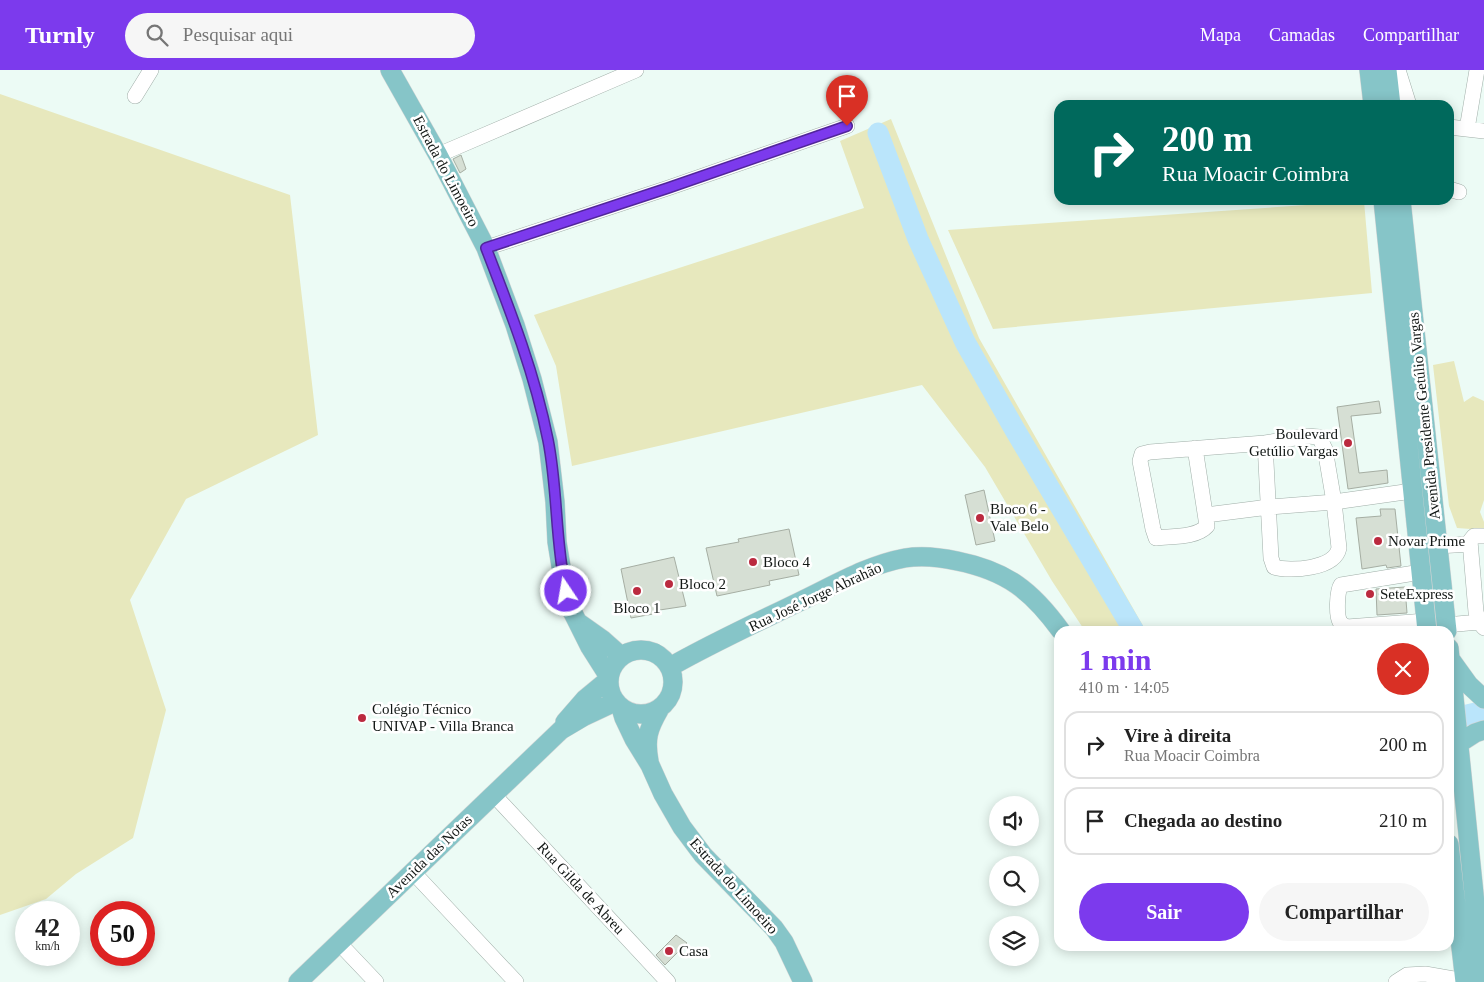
<!DOCTYPE html>
<html lang="pt">
<meta charset="utf-8">
<style>
body{margin:0;font-family:"Times New Roman",serif;background:#f6f6f6;color:#222;height:100vh;display:flex;flex-direction:column;font-size:19px;white-space:nowrap}
*{box-sizing:border-box;margin:0}
p{font-size:16px;color:#767676}
.icon{flex:none;width:28px;height:28px;fill:none;stroke:currentColor;stroke-width:2;stroke-linecap:round;stroke-linejoin:round}
.map{position:relative;flex:1;overflow:hidden}
.side{position:absolute;left:1054px;top:556px;width:400px;height:325px;display:flex;flex-direction:column;background:#fff;border-radius:15px;box-shadow:0 2px 12px #0003}
.side>*{flex:none}
.top-card{position:absolute;left:1054px;top:30px;width:400px;height:105px;border-radius:15px;box-shadow:0 2px 12px #0003;background:#00695c;color:#fff;overflow:hidden}
.controls{position:absolute;left:989px;top:726px;display:grid;gap:10px}
.controls a{display:grid;place-items:center;width:50px;height:50px;border-radius:50%;background:#fff;box-shadow:0 2px 12px #0003;font-size:25px}
.speed{position:absolute;left:15px;top:831px;display:flex;gap:10px;font-size:25px;font-weight:700;text-align:center}
.speed>*{display:grid;place-content:center;width:65px;height:65px;border-radius:50%;background:#fff;box-shadow:0 2px 12px #0003;line-height:1}
.speed small{font-size:12px;font-weight:400}
.speed .limit{border:8px solid #d22;background:#fff;color:#111}
.pin{position:absolute;display:grid;place-items:center;width:42px;height:42px;color:#fff;margin:-51px -21px;border-radius:50% 50% 50% 0;rotate:-45deg;box-shadow:0 0 5px #0007}
.pin .icon{rotate:45deg}
.me{position:absolute;width:55px;margin:-28px;rotate:348deg;stroke-linejoin:round;filter:drop-shadow(0 0 4px #0008)}
.turn{display:flex;align-items:center;gap:18px;height:105px;padding:0 25px;font-size:22px}
.turn .icon{width:65px;height:65px;stroke-width:2.5}
.turn b{display:block;font-size:35px;line-height:42px}
.round{display:grid;place-items:center;flex:none;width:52px;height:52px;border-radius:26px;background:#f6f6f6}
.overview{display:flex;align-items:center;justify-content:space-between;height:85px;padding:0 25px}
h1{font-size:30px;font-weight:600;line-height:38px;color:#7c3aed}
.button{display:flex;gap:10px;margin-top:auto;padding:10px 25px}
.button a{flex:1;height:58px;border-radius:30px;background:#7c3aed;color:#fff;font-size:20px;font-weight:600;line-height:58px;text-align:center}
.button a+a{background:#f6f6f6;color:#222}
ul{padding:0;list-style:none}
li{display:flex;align-items:center;gap:15px;height:68px;margin:0 10px 8px;padding:0 15px;border:2px solid #e0e0e0;border-radius:15px}
li div{flex:1}
li b{display:block;font-size:19px}
li em{font-style:normal}
header{display:flex;align-items:center;gap:30px;box-sizing:border-box;height:70px;padding:0 25px;background:#7c3aed;color:#fff}
header strong{font-size:24px}
nav{display:flex;gap:28px;margin-inline-start:auto;font-size:18px}
.search{width:350px;height:45px;background:#f6f6f6;display:flex;align-items:center;gap:12px;box-sizing:border-box;padding:0 18px;border-radius:28px;color:#767676;font-size:19px}
.map>svg:first-child{display:block}
.green{fill:#e7e8bd}
.lines{fill:none;stroke-linecap:round;stroke-linejoin:round}
.river{stroke:#bae5fb;stroke-width:21}
.building{fill:#d6dfd4;stroke:#a6aea3}
.minor-casing{stroke:#a0aea8;stroke-width:16}
.major-casing{stroke:#d4d5d5;stroke-width:20}
.minor{stroke:#fff;stroke-width:15}
.major{stroke:#86c5c8;stroke-width:19}
.route-casing{stroke:#51269a;stroke-width:12}
.route{stroke:#7c3aed;stroke-width:9}
.poi-dot{fill:#bb2a3f;stroke:#fff;stroke-width:2}
.labels{text-anchor:middle;stroke-width:5;stroke-linejoin:round;paint-order:stroke}
.street-label{font-size:15px;fill:#121715;stroke:#fff}
.poi-label{font-size:15px;fill:#121715;stroke:#fff;text-anchor:start}
</style>
<header>
<strong>Turnly</strong>
<div class="search"><svg class="icon" aria-label="search" viewBox="0 0 24 24"><circle cx="10" cy="10" r="6"/><path d="M15 15l6 6"/></svg>Pesquisar aqui</div>
<nav><a>Mapa</a><a>Camadas</a><a>Compartilhar</a></nav>
</header>
<div class="map">
<svg width="1484" height="912" viewBox="0 0 1484 912">
<rect width="100%" height="100%" fill="#ecfbf5"/>
<path class="green" d="M0,24L290,125L318,365L186,429L130,530L166,640L133,768L76,804L46,829L0,845Z
M891,49L979,268L1146,561H1085L1052,511L985,397L922,315L572,396L556,296L534,245L864,138L840,71Z
M1364,131L1372,223L993,259L948,160Z
M1454,291L1464,332L1473,326L1484,331V430L1480,442L1484,452V460L1457,458L1449,436L1433,295Z"/>
<g class="lines">
<path class="river" d="M878,63L918,169L965,272L1015,360L1134,561
M1463,646L1484,641"/>
</g>
<path class="building" d="M461,85L466,99L460,103L453,89Z
M1379,331L1381,343L1351,346L1359,403L1387,400L1388,413L1348,419L1337,337Z
M984,420L995,471L976,475L965,425Z
M1380,439H1395L1401,496L1387,498L1386,495L1362,499L1356,448L1381,446Z
M789,459L799,505L769,511L770,515L717,526L706,478L739,472L738,469Z
M674,487L686,536L653,541V544L631,548L621,499Z
M1405,517L1407,543L1377,545L1376,519Z
M676,865L687,873L665,895L656,885Z"/>
<g class="lines">
<g class="minor-casing">
<path id="minor" d="M1398,0L1409,35
M135,26L151,0
M1449,57L1484,61
M1467,59L1477,0
M438,85L636,0
M1449,119L1459,122
M486,178L668,118L847,56
M1265,373L1271,488L1274,497C1290,502 1335,499 1339,478L1334,432L1412,421
M1195,378L1207,456C1196,468 1172,466 1156,468L1153,459L1140,391L1142,384L1150,382L1265,373L1307,366L1319,367L1325,379L1334,432L1269,437L1206,445
M1484,466H1474L1470,471L1476,542L1479,552L1484,558
M1438,476L1470,474
M1421,502L1341,515C1337,521 1336,545 1340,552C1342,555 1345,556 1347,557L1426,551
M1446,555L1479,552
M494,725L668,912
M412,801L516,912
M339,873L376,912
M1396,912L1407,905L1425,904L1465,911"/>
</g>
<g class="major-casing">
<path id="major" d="M390,0L438,85L486,178L515,255L532,309L548,372L555,432L557,472L565,521L569,535L590,577L609,607
M1369,0L1373,35
M1387,0L1391,35
M1383,130L1427,561
M1401,130L1447,561
M579,553L603,570L621,586
M1449,578L1483,912
M609 612a32 32 0 1 1 64 0a32 32 0 1 1-64 0Z
M1451,590L1469,615L1484,629
M670,597C712,573 756,553 799,532C833,516 867,495 905,488C923,485 939,487 957,491C1007,501 1032,521 1061,561
M621,638L624,648L634,669L650,695L663,724L682,757L703,785L774,858L784,872L803,912
M565,652L585,629L608,610
M1458,674L1475,663L1484,660
M649,691C645,669 648,659 659,640
M1449,774L1465,912
M298,912L561,660L583,647L615,632"/>
</g>
<use href="#minor" class="minor"/>
<use href="#major" class="major"/>
</g>
<g class="lines">
<g class="route-casing">
<path id="route" d="M566,521C555,471 558,420 548,370C535,304 510,240 486,178L668,118L847,56"/>
</g>
<use href="#route" class="route"/>
</g>
<g class="poi-dot">
<circle cx="1348" cy="373" r="5"/>
<circle cx="980" cy="448" r="5"/>
<circle cx="1378" cy="471" r="5"/>
<circle cx="753" cy="492" r="5"/>
<circle cx="669" cy="514" r="5"/>
<circle cx="637" cy="521" r="5"/>
<circle cx="1370" cy="524" r="5"/>
<circle cx="362" cy="648" r="5"/>
<circle cx="669" cy="881" r="5"/>
</g>
<g class="labels">
<g class="street-label">
<text transform="translate(446 101) rotate(62)" y="5">Estrada do Limoeiro</text>
<text transform="translate(1424 346) rotate(-96)" y="5">Avenida Presidente Getúlio Vargas</text>
<text transform="translate(815 527) rotate(-25)" y="5">Rua José Jorge Abrahão</text>
<text transform="translate(429 786) rotate(-44)" y="5">Avenida das Notas</text>
<text transform="translate(734 816) rotate(48)" y="5">Estrada do Limoeiro</text>
<text transform="translate(581 818) rotate(47)" y="5">Rua Gilda de Abreu</text>
</g>
<g class="poi-label">
<text x="1338" y="369" text-anchor="end">Boulevard<tspan x="1338" dy="17">Getúlio Vargas</tspan></text>
<text x="990" y="444">Bloco 6 -<tspan x="990" dy="17">Vale Belo</tspan></text>
<text x="1388" y="476">Novar Prime</text>
<text x="763" y="497">Bloco 4</text>
<text x="679" y="519">Bloco 2</text>
<text x="1380" y="529">SeteExpress</text>
<text x="637" y="543" text-anchor="middle">Bloco 1</text>
<text x="372" y="644">Colégio Técnico<tspan x="372" dy="17">UNIVAP - Villa Branca</tspan></text>
<text x="679" y="886">Casa</text>
</g>
</g>
</svg>
<div class="controls">
<a><svg class="icon" aria-label="sound" viewBox="0 0 24 24"><path d="M4 9h4l5-4v14l-5-4H4zM17 9q2 3 0 6"/></svg></a>
<a><svg class="icon" aria-label="search" viewBox="0 0 24 24"><circle cx="10" cy="10" r="6"/><path d="M15 15l6 6"/></svg></a>
<a><svg class="icon" aria-label="layers" viewBox="0 0 24 24"><path d="M12 4l9 5-9 5-9-5zM3 14l9 5 9-5"/></svg></a>
</div>
<div class="speed"><div>42<small>km/h</small></div><div class="limit">50</div></div>
<div class="pin" style="left:847px;top:56px;background:#d93025"><svg class="icon" aria-label="arrive" viewBox="0 0 24 24"><path d="M6 21V4h12l-3 4 3 4H6"/></svg></div>
<svg class="me" style="left:566px;top:521px" viewBox="-20 -20 40 40"><circle r="17" fill="#7c3aed" stroke="#fff" stroke-width="3"/><path d="M0-11L8 9 0 5-8 9z" fill="#fff"/></svg>
<div class="top-card">
<div class="turn"><svg class="icon" aria-label="right" viewBox="0 0 24 24"><path d="M7 20v-9h11M14 6l5 5-5 5"/></svg><div><b>200 m</b>Rua Moacir Coimbra</div></div>
</div>
<section class="side">
<div class="overview"><div><h1>1 min</h1><p>410 m · 14:05</p></div><a class="round" style="background:#d93025;color:#fff"><svg class="icon" aria-label="close" viewBox="0 0 24 24"><path d="M6 6l12 12M18 6L6 18"/></svg></a></div>
<ul>
<li><svg class="icon" aria-label="right" viewBox="0 0 24 24"><path d="M7 20v-9h11M14 6l5 5-5 5"/></svg><div><b>Vire à direita</b><p>Rua Moacir Coimbra</p></div><em>200 m</em></li>
<li><svg class="icon" aria-label="arrive" viewBox="0 0 24 24"><path d="M6 21V4h12l-3 4 3 4H6"/></svg><div><b>Chegada ao destino</b></div><em>210 m</em></li>
</ul>
<div class="button"><a>Sair</a><a>Compartilhar</a></div>
</section>
</div>
